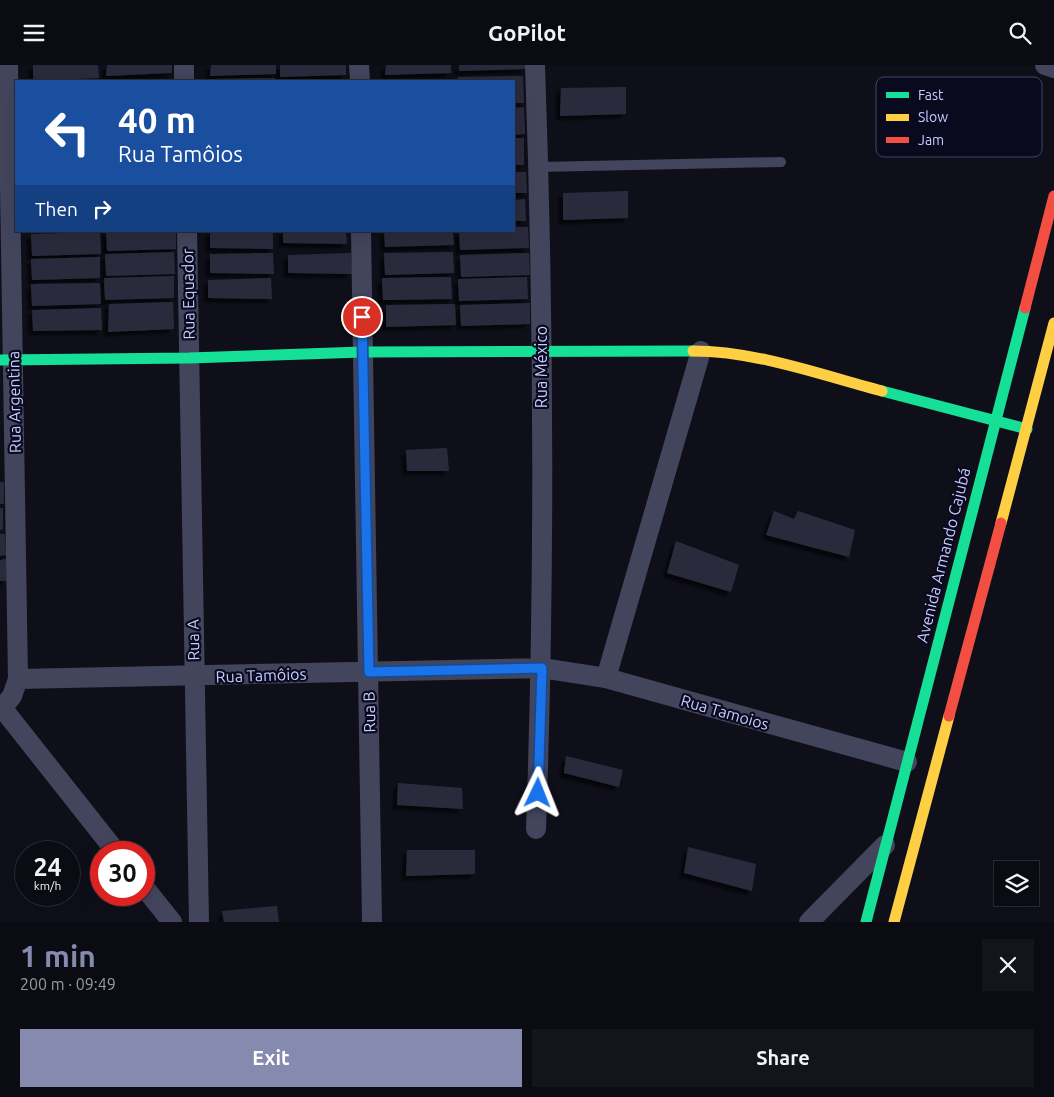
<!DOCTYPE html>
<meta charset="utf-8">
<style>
body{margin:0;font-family:Ubuntu,sans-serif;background:#14141d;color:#f1f3f6;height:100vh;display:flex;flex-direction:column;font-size:19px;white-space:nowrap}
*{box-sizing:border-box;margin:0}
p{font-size:16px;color:#9a9ba0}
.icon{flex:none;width:28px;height:28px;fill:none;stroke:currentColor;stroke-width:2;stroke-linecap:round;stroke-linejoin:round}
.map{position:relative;height:857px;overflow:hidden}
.details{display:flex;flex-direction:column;background:#0b0b14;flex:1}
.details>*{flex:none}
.banner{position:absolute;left:15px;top:15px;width:500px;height:152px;border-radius:0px;box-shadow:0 5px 20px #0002,0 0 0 1px #2b2b34;background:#1a4fa0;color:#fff;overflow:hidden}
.buttons{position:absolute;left:994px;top:796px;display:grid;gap:10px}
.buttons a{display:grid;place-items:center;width:45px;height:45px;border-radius:0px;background:#0b0b14;box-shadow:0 5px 20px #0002,0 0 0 1px #2b2b34;font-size:25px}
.speed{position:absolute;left:15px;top:776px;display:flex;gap:10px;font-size:25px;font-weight:700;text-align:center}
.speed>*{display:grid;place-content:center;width:65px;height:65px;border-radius:50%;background:#0b0b14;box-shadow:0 5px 20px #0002,0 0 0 1px #2b2b34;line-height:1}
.speed small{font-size:12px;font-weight:400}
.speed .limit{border:8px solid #d22;background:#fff;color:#111}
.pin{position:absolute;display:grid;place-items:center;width:42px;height:42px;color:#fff;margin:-21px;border:2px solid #fff;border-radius:50%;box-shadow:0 1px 5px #0007}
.me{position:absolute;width:55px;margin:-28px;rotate:2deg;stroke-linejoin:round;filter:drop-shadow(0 0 4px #0008)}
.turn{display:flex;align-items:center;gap:18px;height:105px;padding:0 20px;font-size:22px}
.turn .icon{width:65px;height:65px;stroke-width:2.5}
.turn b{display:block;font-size:35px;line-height:42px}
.then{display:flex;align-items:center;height:48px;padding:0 20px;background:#0003;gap:10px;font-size:19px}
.round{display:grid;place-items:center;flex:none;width:52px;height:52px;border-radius:0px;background:#14141d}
.headline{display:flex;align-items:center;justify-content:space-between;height:85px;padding:0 20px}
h1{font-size:30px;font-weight:600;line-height:38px;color:#878aaf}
.primary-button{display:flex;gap:10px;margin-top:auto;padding:10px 20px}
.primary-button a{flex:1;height:58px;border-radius:0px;background:#878aaf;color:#fff;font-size:20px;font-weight:600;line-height:58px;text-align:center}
.primary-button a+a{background:#14141d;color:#f1f3f6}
header{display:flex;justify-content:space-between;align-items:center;height:65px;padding:0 20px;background:#0b0b14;font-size:22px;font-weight:600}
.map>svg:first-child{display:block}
.building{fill:#2b2c3e;filter:url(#shadow)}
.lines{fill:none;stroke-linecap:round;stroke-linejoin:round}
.lane{stroke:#42455c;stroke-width:10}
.street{stroke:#42455c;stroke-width:20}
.fast{stroke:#16e098;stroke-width:11}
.slow{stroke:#ffcf43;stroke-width:11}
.jam{stroke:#f24e42;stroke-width:11}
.route-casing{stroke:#114b97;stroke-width:12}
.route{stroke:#1a73e8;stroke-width:9}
.labels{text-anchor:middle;stroke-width:4.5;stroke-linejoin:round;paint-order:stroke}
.street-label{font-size:16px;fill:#c8ccff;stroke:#0a0a1f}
.key{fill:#0a0a1f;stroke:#434462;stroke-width:1}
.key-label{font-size:14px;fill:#c8ccff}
</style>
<header><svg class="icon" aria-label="menu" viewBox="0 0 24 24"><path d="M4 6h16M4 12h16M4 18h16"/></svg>GoPilot<svg class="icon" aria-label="search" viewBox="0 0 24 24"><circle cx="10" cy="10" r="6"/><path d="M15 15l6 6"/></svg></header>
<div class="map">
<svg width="1054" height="857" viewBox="0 0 1054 857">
<defs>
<filter id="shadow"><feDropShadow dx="-4.5" dy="4.5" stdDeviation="1" flood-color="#0009"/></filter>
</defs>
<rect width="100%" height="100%" fill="#0f0f1a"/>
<path class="building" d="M33,0H98L99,13L33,16Z
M107,0H172V8L106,11Z
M211,0H276V9L210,11Z
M280,0H346V10L280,12Z
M386,0H451V8L385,10Z
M459,0H525V4L459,6Z
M523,11L524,38H514V16H458V12Z
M275,13V16H210V14Z
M174,14V16H150V15Z
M626,22V49L560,51L561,23Z
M524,42L525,69L514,70V43Z
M514,73H524V100H514Z
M514,107H526L527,128H514Z
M628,126V153L563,155V128Z
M525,134L526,156H514V135Z
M514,162H528L529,183L460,185L459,166H514Z
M106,166H176V184L107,186Z
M210,166H273V184L210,183Z
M283,166H346L347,179L283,178Z
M384,166H453L454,180L385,182Z
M100,167L101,189L32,191L31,169Z
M174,187L175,209L106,211L105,189Z
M453,187L454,208L385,210L384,188Z
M273,188L274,209L210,208V189Z
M351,188L352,209L288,208V190Z
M529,188L530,210L461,212L460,190Z
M100,192V213L32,215L31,194Z
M174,211V233L105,235L104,213Z
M451,212L452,234L383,235L382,213Z
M527,212L528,234L459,236L458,214Z
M271,213L272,234L208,233V215Z
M100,218L101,239L32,241L31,219Z
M173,237L174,264L108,267L109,239Z
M530,238V259L461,261L460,240Z
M455,239L456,260L386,262V240Z
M101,243L102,265L33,266L32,245Z
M447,383L449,406H407L406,385Z
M0,417H4V439H0Z
M0,443H3V464L0,465Z
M774,446L794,454L798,446L855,465L849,492L766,470Z
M0,469H5L6,490L0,491Z
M676,476L739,500L731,527L667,508Z
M6,494L7,516H0V495Z
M566,691L623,705L619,722L564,708Z
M398,718L462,723L463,744L397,740Z
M688,782L756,799L752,826L684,808Z
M407,785H475V809L406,811Z
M277,841L279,857H224L222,846Z"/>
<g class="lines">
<path class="lane" d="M539,102L781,97"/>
<path class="street" d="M8,0L18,614
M184,0V16
M359,0L360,16
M535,0C544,254 545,509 536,764
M1045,0L1054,3
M187,166L199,857
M361,166L372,857
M606,613L701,286
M3,644L117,788
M0,646L12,631L18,614L542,603L606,613L907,697
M144,822L172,857
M809,857L885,780"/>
<path class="fast" d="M0,295L189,293L362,287L693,286
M882,326L1027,364
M866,857L1025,243"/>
<path class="slow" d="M693,286C756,286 821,310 882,326
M1001,458L1054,258
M894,857L949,651"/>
<path class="jam" d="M1025,243L1054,131
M949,651L1001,458"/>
</g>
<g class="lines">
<g class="route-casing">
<path id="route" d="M362,252L369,607L542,603L538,728"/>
</g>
<use href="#route" class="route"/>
</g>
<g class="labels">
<g class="street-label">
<text transform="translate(188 229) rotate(-91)" y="6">Rua Equador</text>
<text transform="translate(541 302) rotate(-90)" y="6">Rua México</text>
<text transform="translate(14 337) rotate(-91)" y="6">Rua Argentina</text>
<text transform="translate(943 490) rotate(-76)" y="6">Avenida Armando Cajubá</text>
<text transform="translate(193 575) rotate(-91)" y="6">Rua A</text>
<text transform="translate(261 610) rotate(-2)" y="6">Rua Tamôios</text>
<text transform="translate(369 647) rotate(-91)" y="6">Rua B</text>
<text transform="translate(725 647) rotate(16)" y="6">Rua Tamoios</text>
</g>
</g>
<rect x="876" y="12" width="166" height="80" rx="8" class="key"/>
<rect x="886" y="27" width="23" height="6" fill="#16e098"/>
<rect x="886" y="49" width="23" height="7" fill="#ffcf43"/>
<rect x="886" y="72" width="23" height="6" fill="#f24e42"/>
<g class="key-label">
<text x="918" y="35">Fast</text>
<text x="918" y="57">Slow</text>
<text x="918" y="80">Jam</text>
</g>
</svg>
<div class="buttons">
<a><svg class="icon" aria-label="layers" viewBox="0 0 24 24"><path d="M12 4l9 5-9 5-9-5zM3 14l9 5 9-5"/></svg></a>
</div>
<div class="speed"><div>24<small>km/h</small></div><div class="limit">30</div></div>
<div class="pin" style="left:362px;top:252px;background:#d93025"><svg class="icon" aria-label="arrive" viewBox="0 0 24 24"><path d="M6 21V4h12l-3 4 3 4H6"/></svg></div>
<svg class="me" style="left:538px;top:728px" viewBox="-20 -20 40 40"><path d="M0-17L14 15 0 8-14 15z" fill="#1a73e8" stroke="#fff" stroke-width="4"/></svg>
<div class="banner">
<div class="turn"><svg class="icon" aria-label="left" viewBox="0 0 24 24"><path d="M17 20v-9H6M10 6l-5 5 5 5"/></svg><div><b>40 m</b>Rua Tamôios</div></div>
<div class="then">Then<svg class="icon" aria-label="right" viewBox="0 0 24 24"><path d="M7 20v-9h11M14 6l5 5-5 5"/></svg></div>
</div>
</div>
<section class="details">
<div class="headline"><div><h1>1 min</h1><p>200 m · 09:49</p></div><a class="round"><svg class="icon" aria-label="close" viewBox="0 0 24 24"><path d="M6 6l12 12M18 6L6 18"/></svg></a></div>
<div class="primary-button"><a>Exit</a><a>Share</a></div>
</section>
